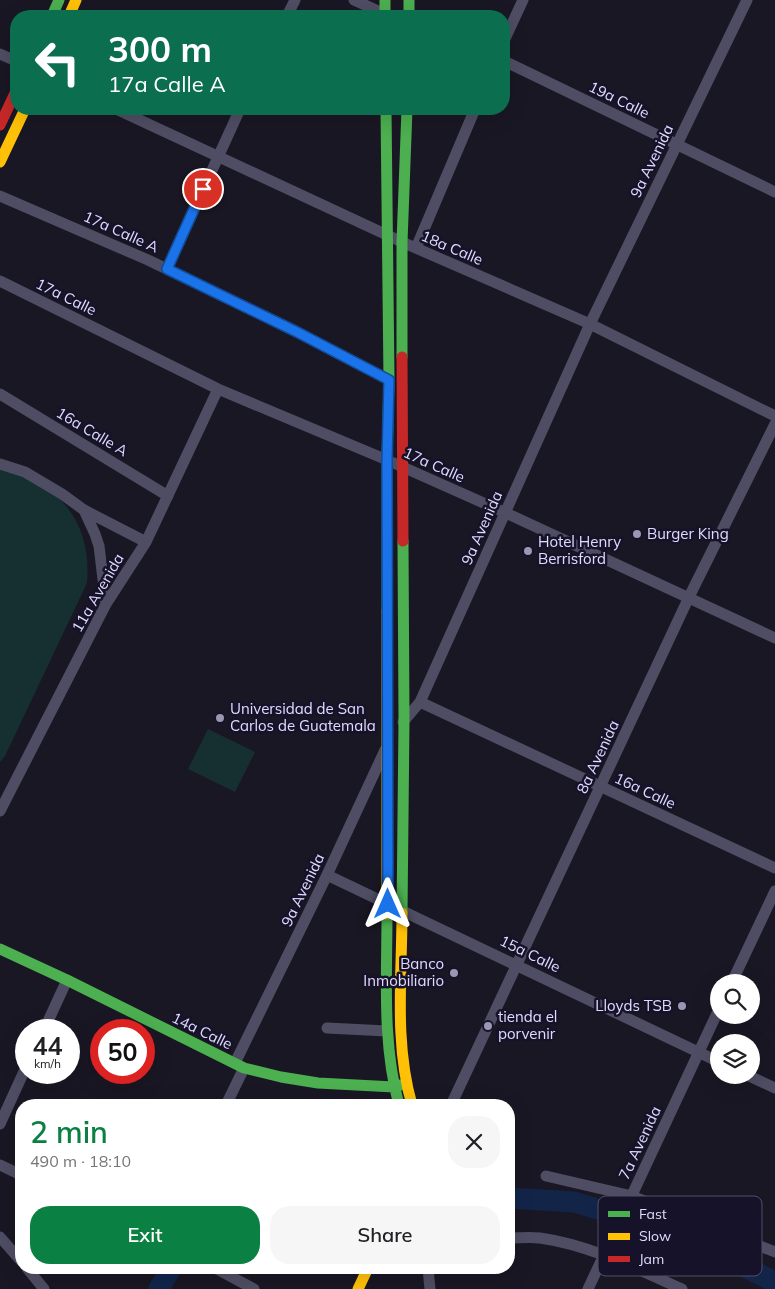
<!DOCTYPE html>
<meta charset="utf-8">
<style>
body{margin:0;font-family:Mulish,sans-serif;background:#f6f6f6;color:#202124;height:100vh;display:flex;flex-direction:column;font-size:19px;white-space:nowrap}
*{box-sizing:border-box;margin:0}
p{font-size:16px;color:#757577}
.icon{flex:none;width:28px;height:28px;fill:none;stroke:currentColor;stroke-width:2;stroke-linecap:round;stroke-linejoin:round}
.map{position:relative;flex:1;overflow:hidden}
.panel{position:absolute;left:15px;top:1099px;width:500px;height:175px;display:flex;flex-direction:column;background:#fff;border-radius:20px;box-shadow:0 5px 20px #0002}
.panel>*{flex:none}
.banner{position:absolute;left:10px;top:10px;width:500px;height:105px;border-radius:20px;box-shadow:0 5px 20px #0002;background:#0b6e4f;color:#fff;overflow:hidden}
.buttons{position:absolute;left:710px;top:974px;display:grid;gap:10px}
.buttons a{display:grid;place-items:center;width:50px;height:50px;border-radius:50%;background:#fff;box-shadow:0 5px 20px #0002;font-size:25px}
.speed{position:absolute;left:15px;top:1019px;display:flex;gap:10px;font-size:25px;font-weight:700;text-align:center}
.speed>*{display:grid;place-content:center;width:65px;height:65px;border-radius:50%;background:#fff;box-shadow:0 5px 20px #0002;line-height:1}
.speed small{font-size:12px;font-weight:400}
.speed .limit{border:8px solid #d22;background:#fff;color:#111}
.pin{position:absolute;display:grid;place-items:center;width:42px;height:42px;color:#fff;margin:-21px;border:2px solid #fff;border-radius:50%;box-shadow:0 1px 5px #0007}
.me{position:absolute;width:55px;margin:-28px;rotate:0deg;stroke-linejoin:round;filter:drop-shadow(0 0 4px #0008)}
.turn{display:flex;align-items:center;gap:18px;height:105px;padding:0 15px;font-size:22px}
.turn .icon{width:65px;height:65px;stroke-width:2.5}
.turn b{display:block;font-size:35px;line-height:42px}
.round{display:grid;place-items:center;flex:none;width:52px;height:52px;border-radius:20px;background:#f6f6f6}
.overview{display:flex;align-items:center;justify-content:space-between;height:85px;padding:0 15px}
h1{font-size:30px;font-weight:600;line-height:38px;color:#0b8043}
.button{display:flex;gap:10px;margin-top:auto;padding:10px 15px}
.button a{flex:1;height:58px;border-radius:20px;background:#0b8043;color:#fff;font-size:20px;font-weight:600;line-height:58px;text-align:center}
.button a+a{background:#f6f6f6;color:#202124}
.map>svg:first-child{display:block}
.green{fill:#162f31}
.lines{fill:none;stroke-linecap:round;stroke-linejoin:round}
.river{stroke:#122549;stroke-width:21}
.street{stroke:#4f4d63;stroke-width:11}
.fast{stroke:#4caf50;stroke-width:11}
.slow{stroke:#ffc107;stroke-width:11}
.jam{stroke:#c62828;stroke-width:11}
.route-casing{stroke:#114b97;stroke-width:12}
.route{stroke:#1a73e8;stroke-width:9}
.poi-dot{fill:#9b96b1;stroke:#161229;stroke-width:2}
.labels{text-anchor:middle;stroke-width:5;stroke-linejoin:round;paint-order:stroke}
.street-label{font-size:15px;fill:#e0dbfd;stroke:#161229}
.poi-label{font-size:15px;fill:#e0dbfd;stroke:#161229;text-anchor:start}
.key{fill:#161229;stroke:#534e69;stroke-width:1}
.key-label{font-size:14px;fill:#e0dbfd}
</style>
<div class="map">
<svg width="775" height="1289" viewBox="0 0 775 1289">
<rect width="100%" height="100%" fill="#1a1724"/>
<path class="green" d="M0,467C9,470 21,471 30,476C72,501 91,534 87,583L5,756L0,762Z
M208,729L255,752L235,792L188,769Z"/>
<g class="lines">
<path class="river" d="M509,1198L574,1202L672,1231L775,1282
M159,1289L171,1268"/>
<path class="street" d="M354,0L389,16
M287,16L295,0
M504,41L523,0
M0,54L16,61
M504,61L775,192
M116,109L402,242L590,324L775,416
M0,196L148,260L297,332L389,380
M416,248L475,109
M167,269L240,109
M0,281L218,389L387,460L506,513L775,638
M0,394L168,496
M0,464L25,472L62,494L84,510L146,542
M84,510L95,534L99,546L106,604
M420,702L775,868
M403,722L420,702L590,324L747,0
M0,811L106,604L146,542L218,389
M327,875L719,1062
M732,982L775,891
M327,1028L387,1031
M44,1030L67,980
M235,1063L327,875L385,750
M747,1075L775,1088
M226,1105L244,1068
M451,1105L689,597L775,424
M0,1124L26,1067
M0,1165L21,1175
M546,1176L632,1196L775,1252
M0,1237L21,1261
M509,1238C519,1238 530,1237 540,1238C590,1245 637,1269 682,1289
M27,1268L44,1289
M215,1268L254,1289
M428,1268L430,1289
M588,1289L719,1009"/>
<path class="fast" d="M385,0V16
M409,0V16
M52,16L59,0
M386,109L389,380L387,460V611
M402,357V242L407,109
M402,913L404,721L403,541
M387,914C387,978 382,1043 399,1105
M0,949L67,980L244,1068L281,1077L318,1083L394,1087L404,1084"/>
<path class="slow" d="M69,16L76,0
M0,162L25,109
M387,611V914
M402,913C402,976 394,1043 412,1105
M358,1289L368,1268"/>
<path class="jam" d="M0,125L16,91
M402,357L403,541"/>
</g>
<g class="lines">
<g class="route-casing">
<path id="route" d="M203,189L167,269L297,332L389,380L387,460L388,904"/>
</g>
<use href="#route" class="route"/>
</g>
<g class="poi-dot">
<circle cx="637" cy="534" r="5"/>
<circle cx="528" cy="551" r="5"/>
<circle cx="220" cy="718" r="5"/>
<circle cx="454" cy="973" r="5"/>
<circle cx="682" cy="1006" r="5"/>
<circle cx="488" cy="1026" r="5"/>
</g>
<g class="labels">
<g class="street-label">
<text transform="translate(619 100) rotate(26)" y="5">19a Calle</text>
<text transform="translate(652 161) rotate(-64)" y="5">9a Avenida</text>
<text transform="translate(121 232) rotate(24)" y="5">17a Calle A</text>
<text transform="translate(452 248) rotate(23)" y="5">18a Calle</text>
<text transform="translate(66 297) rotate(26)" y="5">17a Calle</text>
<text transform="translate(92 432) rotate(31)" y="5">16a Calle A</text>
<text transform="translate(434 465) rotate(24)" y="5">17a Calle</text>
<text transform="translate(482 528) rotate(-66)" y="5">9a Avenida</text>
<text transform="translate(98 593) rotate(-60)" y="5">11a Avenida</text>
<text transform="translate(598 757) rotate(-65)" y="5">8a Avenida</text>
<text transform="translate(645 791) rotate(25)" y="5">16a Calle</text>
<text transform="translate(303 890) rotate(-64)" y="5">9a Avenida</text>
<text transform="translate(530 954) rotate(26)" y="5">15a Calle</text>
<text transform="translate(202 1031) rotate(26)" y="5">14a Calle</text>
<text transform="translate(640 1143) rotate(-65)" y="5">7a Avenida</text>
</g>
<g class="poi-label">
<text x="647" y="539">Burger King</text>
<text x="538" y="547">Hotel Henry<tspan x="538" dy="17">Berrisford</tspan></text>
<text x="230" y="714">Universidad de San<tspan x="230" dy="17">Carlos de Guatemala</tspan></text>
<text x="444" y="969" text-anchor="end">Banco<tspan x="444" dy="17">Inmobiliario</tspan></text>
<text x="672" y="1011" text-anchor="end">Lloyds TSB</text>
<text x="498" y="1022">tienda el<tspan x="498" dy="17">porvenir</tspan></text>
</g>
</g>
<rect x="598" y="1196" width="164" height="80" rx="8" class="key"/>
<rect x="608" y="1211" width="22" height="6" fill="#4caf50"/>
<rect x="608" y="1233" width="22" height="7" fill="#ffc107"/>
<rect x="608" y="1256" width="22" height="6" fill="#c62828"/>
<g class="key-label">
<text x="639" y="1219">Fast</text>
<text x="639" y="1241">Slow</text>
<text x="639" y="1264">Jam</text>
</g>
</svg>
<div class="buttons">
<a><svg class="icon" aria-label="search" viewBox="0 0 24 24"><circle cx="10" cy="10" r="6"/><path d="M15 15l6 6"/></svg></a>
<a><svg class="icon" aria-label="layers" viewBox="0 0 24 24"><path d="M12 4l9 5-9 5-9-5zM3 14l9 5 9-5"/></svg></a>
</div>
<div class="speed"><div>44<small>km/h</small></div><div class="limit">50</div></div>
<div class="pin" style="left:203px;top:189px;background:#d93025"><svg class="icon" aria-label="arrive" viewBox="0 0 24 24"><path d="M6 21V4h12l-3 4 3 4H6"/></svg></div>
<svg class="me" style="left:388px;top:904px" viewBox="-20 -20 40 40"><path d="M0-17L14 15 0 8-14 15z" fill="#1a73e8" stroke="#fff" stroke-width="4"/></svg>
<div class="banner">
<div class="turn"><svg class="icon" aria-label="left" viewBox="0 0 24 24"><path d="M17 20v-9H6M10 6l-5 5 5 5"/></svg><div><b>300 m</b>17a Calle A</div></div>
</div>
<section class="panel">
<div class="overview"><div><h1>2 min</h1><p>490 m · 18:10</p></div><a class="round"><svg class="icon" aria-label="close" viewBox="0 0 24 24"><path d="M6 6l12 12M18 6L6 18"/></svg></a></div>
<div class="button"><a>Exit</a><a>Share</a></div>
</section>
</div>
